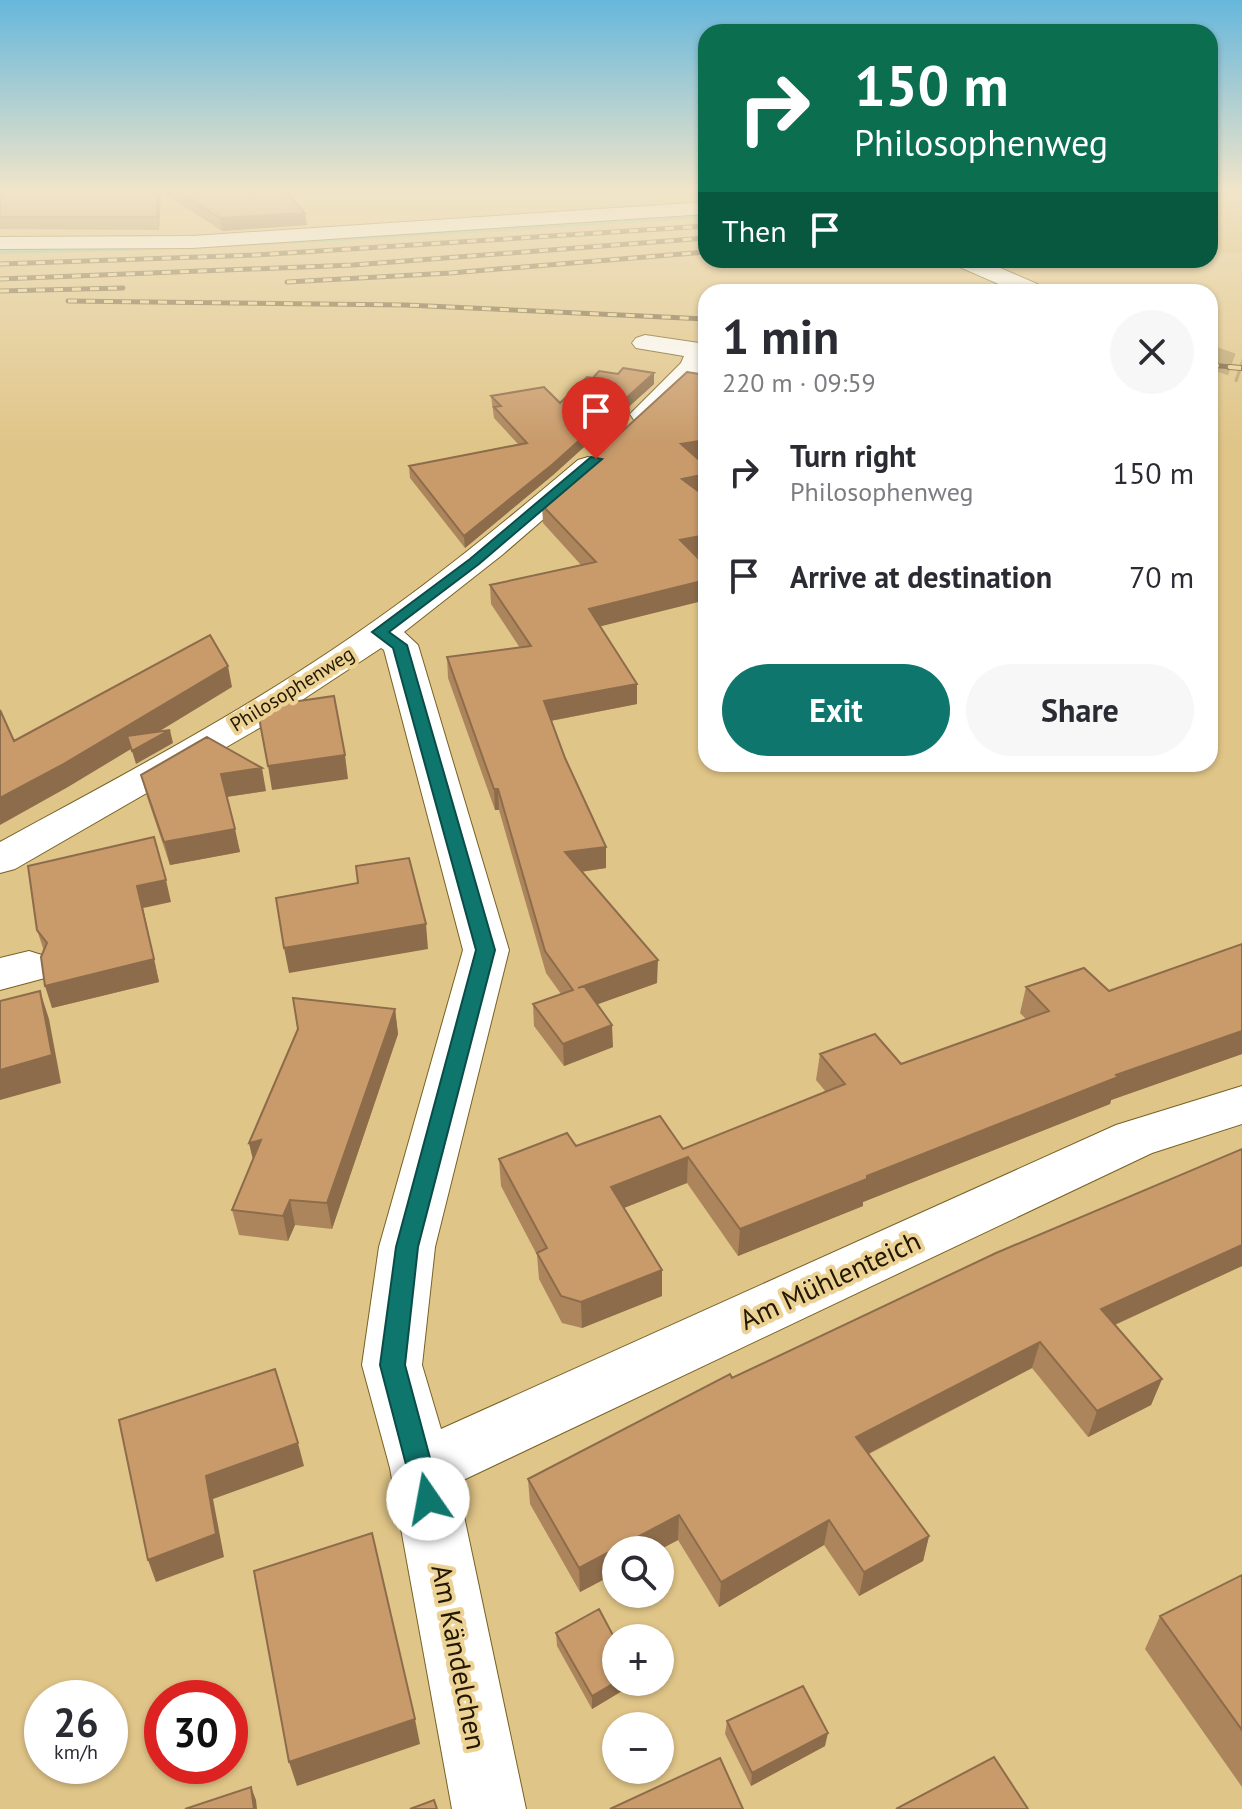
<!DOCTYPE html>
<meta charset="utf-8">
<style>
body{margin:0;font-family:"PT Sans",sans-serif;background:#f7f7f7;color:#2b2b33;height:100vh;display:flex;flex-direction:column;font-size:30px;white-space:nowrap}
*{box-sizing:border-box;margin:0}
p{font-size:26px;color:#7c7c81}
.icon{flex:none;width:44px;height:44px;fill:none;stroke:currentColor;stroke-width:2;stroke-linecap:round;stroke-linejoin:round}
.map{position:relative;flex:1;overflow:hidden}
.drawer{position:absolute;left:698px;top:284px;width:520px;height:488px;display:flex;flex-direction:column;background:#fff;border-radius:24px;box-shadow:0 2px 6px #0004}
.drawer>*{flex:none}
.banner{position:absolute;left:698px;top:24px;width:520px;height:244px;border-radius:24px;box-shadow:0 2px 6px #0004;background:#0b6e4f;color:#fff;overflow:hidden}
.fabs{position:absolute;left:602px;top:1536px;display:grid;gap:16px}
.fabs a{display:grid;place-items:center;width:72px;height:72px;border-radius:50%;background:#fff;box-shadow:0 2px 6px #0004;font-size:40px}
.speed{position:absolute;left:24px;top:1680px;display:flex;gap:16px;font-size:40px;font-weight:700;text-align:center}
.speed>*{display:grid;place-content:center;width:104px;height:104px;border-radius:50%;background:#fff;box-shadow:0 2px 6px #0004;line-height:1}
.speed small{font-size:20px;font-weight:400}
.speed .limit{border:12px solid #d22;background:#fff;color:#111}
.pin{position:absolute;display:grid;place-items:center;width:68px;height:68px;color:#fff;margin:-82px -34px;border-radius:50% 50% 50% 0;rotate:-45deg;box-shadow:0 0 8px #0007}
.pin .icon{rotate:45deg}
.me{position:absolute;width:88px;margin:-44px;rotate:348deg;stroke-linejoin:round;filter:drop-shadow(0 0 6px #0008)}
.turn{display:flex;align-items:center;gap:28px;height:168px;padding:0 24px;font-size:36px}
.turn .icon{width:104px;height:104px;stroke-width:2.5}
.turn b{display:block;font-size:56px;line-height:68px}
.then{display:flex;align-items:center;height:76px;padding:0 24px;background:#0003;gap:16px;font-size:30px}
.round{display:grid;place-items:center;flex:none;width:84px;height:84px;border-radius:42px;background:#f7f7f7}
.head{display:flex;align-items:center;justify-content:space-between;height:136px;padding:0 24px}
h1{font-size:48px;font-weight:700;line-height:60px}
.action{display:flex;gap:16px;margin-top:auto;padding:16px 24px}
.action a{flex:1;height:92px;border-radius:48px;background:#0f766e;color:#fff;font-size:32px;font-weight:700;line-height:92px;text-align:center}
.action a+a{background:#f7f7f7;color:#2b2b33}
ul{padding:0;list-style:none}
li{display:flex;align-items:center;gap:24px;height:104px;padding:0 24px}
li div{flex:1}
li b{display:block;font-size:30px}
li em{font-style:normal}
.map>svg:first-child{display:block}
.built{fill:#d8ba75}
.green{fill:#95c999}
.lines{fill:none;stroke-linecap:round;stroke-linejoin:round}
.major-tunnel-far1{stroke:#baa26d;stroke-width:23;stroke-dasharray:23 11;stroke-linecap:butt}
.major-tunnel{stroke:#baa26d;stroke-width:30;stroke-dasharray:30 15;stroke-linecap:butt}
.minor-casing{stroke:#796124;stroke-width:2}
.major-casing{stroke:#796124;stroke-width:2}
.minor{fill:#fff;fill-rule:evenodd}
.major{fill:#fff;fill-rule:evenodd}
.rail-far1-casing{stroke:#716039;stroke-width:5}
.rail-casing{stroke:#716039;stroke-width:6}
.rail-far1{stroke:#edd295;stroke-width:3;stroke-dasharray:9;stroke-linecap:butt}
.rail{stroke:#edd295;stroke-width:4;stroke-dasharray:12;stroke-linecap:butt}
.wall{fill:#ad855c}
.shaded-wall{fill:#8d6c4b}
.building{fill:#c99b6b;stroke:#8d6c4b;stroke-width:2}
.route{fill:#0f766e;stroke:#0a4d48;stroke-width:2}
.labels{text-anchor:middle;stroke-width:8;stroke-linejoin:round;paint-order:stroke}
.far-street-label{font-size:20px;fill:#221801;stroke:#edd295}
.near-street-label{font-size:28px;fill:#221801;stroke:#edd295}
</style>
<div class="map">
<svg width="1242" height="1809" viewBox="0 0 1242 1809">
<rect width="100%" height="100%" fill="#e0c588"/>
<path class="built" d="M1242,195V253H1210V197Z"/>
<path class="green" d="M706,211V218C471,233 236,250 0,254V248Z"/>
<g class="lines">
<path class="major-tunnel-far1" d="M1210,357L1242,368"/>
<path class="major-tunnel" d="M1239,367L1242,368"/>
<g class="minor-casing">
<path id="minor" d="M706,202V214L192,248L0,249V237L192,236Z
M645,335L706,344V366L654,420L644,422L634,420L630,414L681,363L684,356L636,348L632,343L636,338Z
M588,457L598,460L603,466L598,472L502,555L404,632L418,645L509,950L435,1247L422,1365L441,1429L1116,1125L1242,1086V1124L1152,1153L457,1483L526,1809H452L390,1468L362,1365L379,1247L463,950L384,650L381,648L261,727L15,869L0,873V842C112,781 226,721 332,650C418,593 499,527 578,460Z
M29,951L45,956L52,967L45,978L0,990V958Z"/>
</g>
<g class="major-casing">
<path id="major" d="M952,260H982L1044,287L1048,292H1017L955,265Z"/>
</g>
<use href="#minor" class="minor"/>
<use href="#major" class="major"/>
<g class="rail-far1-casing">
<path id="rail-far1" d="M1210,193L1242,190
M0,264L256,255L706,226
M0,279L353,265L706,238
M287,282L450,273L706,252
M0,291L123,288
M68,301L406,305L706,319
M1210,365L1242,368"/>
</g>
<g class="rail-casing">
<path id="rail" d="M1229,367L1242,368"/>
</g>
<use href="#rail-far1" class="rail-far1"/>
<use href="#rail" class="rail"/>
</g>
<path class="wall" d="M0,190H161L159,230L0,229Z
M166,190H284L307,225L222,231L167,195Z
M687,372L706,458L698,459L701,494L696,556L706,566V600L600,626L637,704L551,721L606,868L581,872L657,983L597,1004L613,1047L564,1066L534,1026L533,1004L561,994L546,973L499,810H495L448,678L447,657L520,648L491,604L490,585L581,565L543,523L542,505Z
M654,373V384L553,475L465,548L410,478L409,466L518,444L494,418L491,396L560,403L593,378L618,374Z
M141,775L266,791L227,797L240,852L170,865L147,797Z
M171,902L143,908L159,982L52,1008L44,951L37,930Z
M1242,944V1054L1111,1100L1110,1104L863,1202V1206L738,1256L687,1183L624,1208L662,1270V1296L582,1328L562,1323L539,1279L537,1255L501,1186L499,1159L576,1146L683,1149L826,1092L816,1080L820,1054L901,1064L1026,1019L1020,1013L1026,987L1109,991Z
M395,1009L398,1034L332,1229L295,1225L288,1241L239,1235L232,1210L253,1159L249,1143Z
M1242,1149V1266L1115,1325L1162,1379L1151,1405L1088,1437L1032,1368L869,1454L929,1536L923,1561L859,1596L824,1545L719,1607L678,1540L659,1550H616V1573L580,1592L530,1504L528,1479L732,1378Z
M1242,1575V1787L1145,1649L1160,1616Z
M556,1633L616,1682H632V1685L592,1709L557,1646Z
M727,1721L825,1746L751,1786L725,1734Z"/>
<path class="shaded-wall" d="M158,190H161L159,230L157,217Z
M305,213L307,225L222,231L220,218Z
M654,373V384L553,475L465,548L464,536Z
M706,440V458L680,462L681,444Z
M706,474V493L682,497V479Z
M706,535V554L679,559L680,540Z
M706,580V600L590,629L589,609Z
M228,666L232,687L132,748L127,736L131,749L68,787L0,825V798Z
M637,684V704L544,722V701Z
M170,730L173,743L136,764L132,751Z
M345,755L348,779L272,790L268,766Z
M262,768L266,791L225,797L221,774Z
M494,789H498L499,810H495Z
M235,829L240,852L170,865L164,842Z
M606,847V868L565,874V852Z
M166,880L171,902L143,908L159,982L52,1008L45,986L137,886Z
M426,924L428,949L289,973L284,948Z
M658,960L657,983L579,1011L578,988Z
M40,991L49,1019L61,1083L0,1100V1070Z
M395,1009L398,1034L332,1229L327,1203Z
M612,1025L613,1047L564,1066L563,1044Z
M1242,1031V1054L1111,1100L1110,1104L863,1202V1206L738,1256L740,1229L867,1176L1116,1075Z
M261,1140L255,1168L249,1143Z
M688,1157L687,1183L611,1213V1187Z
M290,1200L295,1225L288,1241L283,1216Z
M1242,1245V1266L1092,1335L1101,1309Z
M662,1270V1296L582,1328L581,1302Z
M1040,1342L1032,1368L852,1462L856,1437Z
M1162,1379L1151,1405L1088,1437L1097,1411Z
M298,1443L304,1466L213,1499L224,1557L156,1582L148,1560L206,1476Z
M679,1515L678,1540L659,1550H616V1573L580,1592L579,1568Z
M829,1520L824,1545L719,1607L721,1582Z
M929,1536L923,1561L859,1596L864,1572Z
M616,1682H632V1685L592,1709V1696Z
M415,1719L420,1744L297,1786L289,1762Z
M828,1733L825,1746L751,1786L752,1773Z
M251,1787L256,1800L257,1809H254Z"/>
<path class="building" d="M0,190H158L157,217H0Z
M176,190H284L305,213L220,218Z
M623,368L654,373L553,464L464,536L409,466L527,443L494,407L501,406L491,396L544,387L560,403L587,377L593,378L599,371L618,374Z
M687,372L706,375V440L681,444L706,466V474L682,479L706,497V535L680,540L706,566V580L589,609L637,684L544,701L565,758L606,847L565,852L658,960L578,988L584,986L612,1025L563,1044L533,1004L573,990L545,951L498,789H494L447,657L531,646L490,585L596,562L542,505Z
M210,635L228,666L62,765L0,798V710L14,741Z
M334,696L345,755L268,766L257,707Z
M170,730L132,751L127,736Z
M207,737L262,768L221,774L235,829L164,842L141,775Z
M154,837L166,880L137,886L154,959L45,986L41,957L47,943L37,930L28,866Z
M409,858L426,924L284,948L276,898L358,883L356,866Z
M1242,944V1031L1116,1075L1118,1077L867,1176V1179L740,1229L688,1157L611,1187L662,1270L581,1302L561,1296L537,1253L547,1248L499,1159L567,1133L576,1146L660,1116L683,1149L845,1084L820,1054L875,1034L901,1064L1049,1011L1026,987L1084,968L1109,991Z
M40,991L52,1055L0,1070V1001Z
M293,998L395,1009L327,1203L290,1200L283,1216L232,1210L261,1140L249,1143L298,1029Z
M1242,1149V1245L1101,1309L1162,1379L1097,1411L1040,1342L856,1437L929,1536L864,1572L829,1520L721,1582L679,1515L579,1568L528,1479L730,1374L732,1378L996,1253Z
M275,1369L298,1443L206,1476L216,1534L148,1560L119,1420Z
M372,1533L415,1719L289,1762L254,1571Z
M1242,1575V1730L1160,1616Z
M599,1609L616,1641V1682L592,1696L556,1633Z
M803,1686L828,1733L752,1773L727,1721Z
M994,1757L1028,1809H896Z
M720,1758L743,1809H610Z
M251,1787L254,1809H185Z
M434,1800L437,1809H410Z"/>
<linearGradient id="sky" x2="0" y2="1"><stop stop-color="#66b7dc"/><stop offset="0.43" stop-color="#f1e5c9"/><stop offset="1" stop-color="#f1e5c9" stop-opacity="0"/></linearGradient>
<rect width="1242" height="443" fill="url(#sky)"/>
<path class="route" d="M591,457L602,459L479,564L389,632L407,645L495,950L418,1247L405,1365L441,1499L438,1508L428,1511L419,1508L415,1499L380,1365L396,1247L476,950L393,648L372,632L470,559Z"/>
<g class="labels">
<g class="far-street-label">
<text transform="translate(292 689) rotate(-32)" y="7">Philosophenweg</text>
</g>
<g class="near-street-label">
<text transform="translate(830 1280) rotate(-25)" y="10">Am Mühlenteich</text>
<text transform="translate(459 1657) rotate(79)" y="10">Am Kändelchen</text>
</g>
</g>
</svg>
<div class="fabs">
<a><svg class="icon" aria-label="search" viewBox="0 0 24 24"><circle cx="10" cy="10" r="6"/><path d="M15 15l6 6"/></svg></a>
<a>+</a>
<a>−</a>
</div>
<div class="speed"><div>26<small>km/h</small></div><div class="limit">30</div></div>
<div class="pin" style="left:596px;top:459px;background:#d93025"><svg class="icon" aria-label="arrive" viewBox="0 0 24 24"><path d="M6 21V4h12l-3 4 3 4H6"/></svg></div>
<svg class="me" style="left:428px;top:1499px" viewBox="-20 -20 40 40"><circle r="19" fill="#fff"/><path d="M0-13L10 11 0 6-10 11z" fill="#0f766e"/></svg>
<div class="banner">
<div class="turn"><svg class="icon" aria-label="right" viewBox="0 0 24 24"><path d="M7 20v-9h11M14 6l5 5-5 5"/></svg><div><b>150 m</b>Philosophenweg</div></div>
<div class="then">Then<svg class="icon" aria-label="arrive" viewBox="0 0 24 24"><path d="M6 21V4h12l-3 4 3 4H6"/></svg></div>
</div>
<section class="drawer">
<div class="head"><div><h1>1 min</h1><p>220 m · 09:59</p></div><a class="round"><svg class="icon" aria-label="close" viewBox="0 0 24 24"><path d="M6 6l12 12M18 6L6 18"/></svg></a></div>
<ul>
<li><svg class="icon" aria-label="right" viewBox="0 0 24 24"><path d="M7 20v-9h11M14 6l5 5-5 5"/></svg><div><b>Turn right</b><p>Philosophenweg</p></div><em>150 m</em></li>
<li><svg class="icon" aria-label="arrive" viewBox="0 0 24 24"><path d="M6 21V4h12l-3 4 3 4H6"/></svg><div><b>Arrive at destination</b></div><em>70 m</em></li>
</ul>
<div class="action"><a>Exit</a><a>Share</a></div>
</section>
</div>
